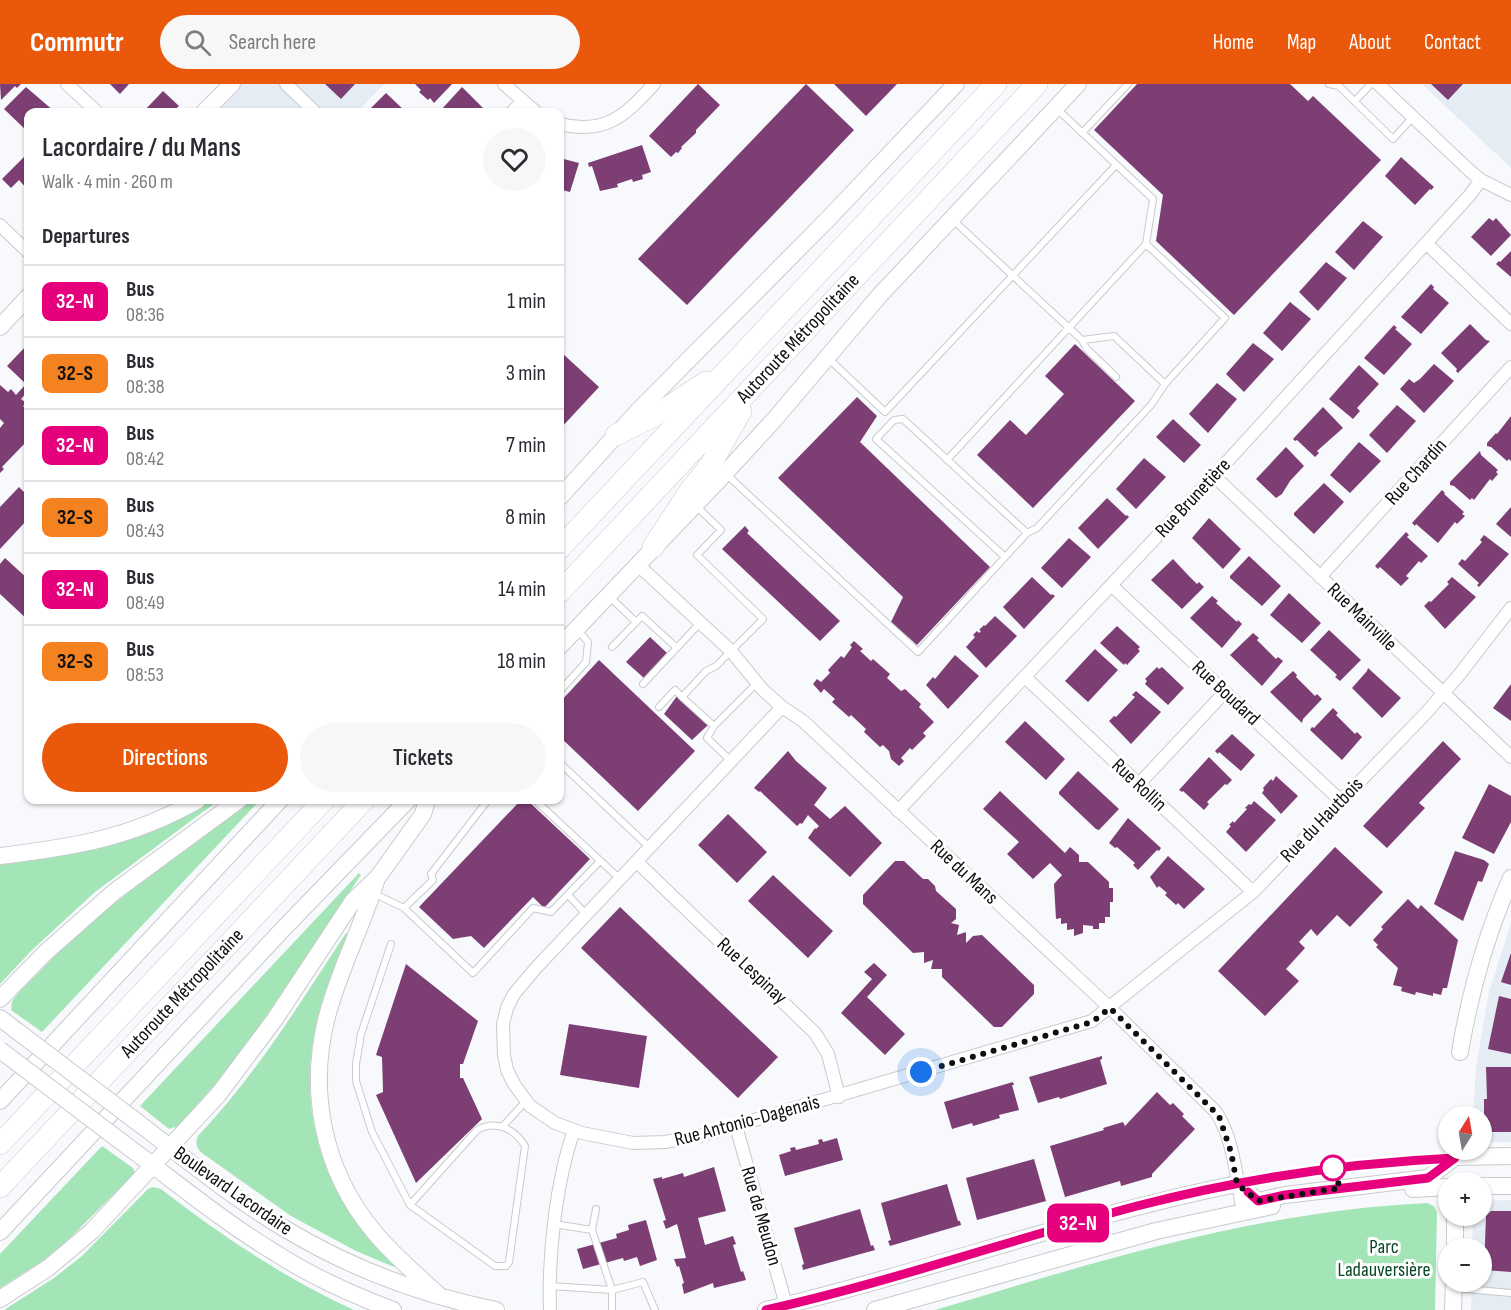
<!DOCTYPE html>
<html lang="en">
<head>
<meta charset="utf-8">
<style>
	:root { --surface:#fff; --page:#f7f7f7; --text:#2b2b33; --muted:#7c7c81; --line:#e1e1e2; --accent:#ea580c }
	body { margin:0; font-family:"Sofia Sans Condensed",sans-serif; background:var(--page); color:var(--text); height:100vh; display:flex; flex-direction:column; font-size:22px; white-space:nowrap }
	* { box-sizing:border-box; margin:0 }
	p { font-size:20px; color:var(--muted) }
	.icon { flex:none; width:33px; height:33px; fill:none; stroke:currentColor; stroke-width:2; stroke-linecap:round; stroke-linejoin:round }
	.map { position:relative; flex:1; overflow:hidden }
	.panel { position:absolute; left:24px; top:24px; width:540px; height:696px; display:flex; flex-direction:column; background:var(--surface); border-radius:12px; box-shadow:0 2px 4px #0004 }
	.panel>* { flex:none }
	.badge { padding:0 12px; border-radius:9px; font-size:21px; line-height:39px }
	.needle { width:39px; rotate:11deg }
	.controls { position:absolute; left:1438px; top:1022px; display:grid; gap:12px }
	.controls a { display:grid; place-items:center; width:54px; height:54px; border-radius:50%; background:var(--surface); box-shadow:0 2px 4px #0004; font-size:30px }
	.you { position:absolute; width:30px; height:30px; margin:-15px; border:4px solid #fff; border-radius:50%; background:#1a73e8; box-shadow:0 0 0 9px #1a73e833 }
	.map>.badge { position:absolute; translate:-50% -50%; box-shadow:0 0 0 3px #fff }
	h2 { padding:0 18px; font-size:22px; line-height:54px }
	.round { display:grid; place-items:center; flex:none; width:63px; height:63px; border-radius:32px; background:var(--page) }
	.overview { display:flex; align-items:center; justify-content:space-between; height:102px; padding:0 18px }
	h1 { font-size:28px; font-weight:600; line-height:45px }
	.cta { display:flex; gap:12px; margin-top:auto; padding:12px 18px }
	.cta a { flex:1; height:69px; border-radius:36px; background:var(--accent); color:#fff; font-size:24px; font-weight:600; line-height:69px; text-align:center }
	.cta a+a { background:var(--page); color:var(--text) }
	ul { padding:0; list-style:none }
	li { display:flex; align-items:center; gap:18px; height:72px; padding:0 18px; border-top:2px solid var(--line) }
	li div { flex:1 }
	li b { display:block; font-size:22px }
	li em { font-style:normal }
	li .badge { min-width:66px; font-weight:700; text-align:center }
	header { display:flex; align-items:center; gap:36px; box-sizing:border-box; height:84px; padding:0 30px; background:var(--accent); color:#fff }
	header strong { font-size:28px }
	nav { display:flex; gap:33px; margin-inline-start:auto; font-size:21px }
	.search { width:420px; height:54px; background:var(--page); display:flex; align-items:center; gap:15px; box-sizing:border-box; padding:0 21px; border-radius:33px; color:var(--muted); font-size:22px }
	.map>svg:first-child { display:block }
</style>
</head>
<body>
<header>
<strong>Commutr</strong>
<div class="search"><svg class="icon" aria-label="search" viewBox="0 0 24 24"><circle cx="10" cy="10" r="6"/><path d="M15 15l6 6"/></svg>Search here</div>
<nav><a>Home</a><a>Map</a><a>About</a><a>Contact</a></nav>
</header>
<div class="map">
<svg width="1511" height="1226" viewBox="0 0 1511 1226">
	<rect width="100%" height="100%" fill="#f7f9fc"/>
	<path fill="#e5ecf4" d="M231 0H384L357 28H212Z
		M1422 0H1511V84Z
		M1511 839V1058H1482V1032H1473L1476 984 1489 908Z
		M1511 1116V1226H1471L1472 1197H1482V1164H1472L1473 1131H1482V1117Z"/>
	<path fill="#a3e5b6" d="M212 716H219L95 808 32 866 0 900V781C51 774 101 767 150 748 172 740 192 727 212 716Z
		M253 716H260L42 948 11 926C12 923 11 920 12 918 16 910 36 892 43 884 106 819 181 770 253 716Z
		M359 789 361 791 259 943 230 983 176 1045 174 1043 169 1045 140 1022Z
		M346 849 348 850C337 878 324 907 317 936 295 1033 325 1113 395 1181L394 1183 356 1167 291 1132 202 1069C196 1064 195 1059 198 1052 256 991 300 919 346 849Z
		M102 1062 133 1084 135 1089 66 1158 41 1178 0 1204V1170Z
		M153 1103 161 1105C222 1152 284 1194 354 1226H4L54 1194 82 1172 148 1105Z
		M1427 1119 1434 1122 1437 1128 1435 1226H935C1095 1178 1258 1127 1427 1119Z"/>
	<path fill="#7d3e74" d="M0 0H21L17 4 15 2 1 16Z
		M110 0H129L120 10Z
		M325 0H355L341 15Z
		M415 0H452L434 19 430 14 428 16 419 8 421 6Z
		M698 0 720 21 696 46V49L681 63 682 64 678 69 676 68 671 73 649 52Z
		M806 0 854 46 687 221 638 175Z
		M834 0H897L866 32Z
		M1137 0H1290L1308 17 1313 12 1381 76 1234 231 1156 157 1163 111 1094 46Z
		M1431 0H1463L1448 16Z
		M26 3 55 28H28V48L4 25Z
		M462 3 483 24 479 28H444L441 26Z
		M163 7 179 22 172 28H143Z
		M386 9 406 28H367Z
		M642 61 651 88 642 91 643 95 633 98 632 95 617 100 618 103 600 107 592 82 589 83 588 79Z
		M27 70 28 72V106L19 96 11 104 2 95Z
		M1401 73 1434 103 1431 106 1430 105 1415 121 1385 92Z
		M560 74 579 79 570 108 562 106 560 111Z
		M1489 134 1493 137 1496 134 1511 151 1491 172 1471 153Z
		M1363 137 1383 153 1354 186 1335 168Z
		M1511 167V193L1496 180 1499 177 1500 178Z
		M1326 178 1347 194 1318 227 1299 208Z
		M1431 200 1434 203 1433 205 1449 219 1421 250 1401 233Z
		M1290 218 1311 235 1282 267 1263 249Z
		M1470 240 1486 256 1490 257 1458 289 1456 287 1457 285 1441 269Z
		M1394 241 1397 244 1395 245 1412 260 1384 291 1364 274Z
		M1253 259 1274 275 1244 308 1226 290Z
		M28 260V307L21 315 26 319 23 322 28 327V356L2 383 4 385 0 389V344L4 339 0 335V301L8 308 11 305 16 311 26 300 7 282Z
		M1075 260 1135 317 1033 424 977 371 1010 336 1026 351 1064 310 1045 292Z
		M562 269 599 303 560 345V272Z
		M1434 280 1454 297 1424 329 1400 305 1409 295 1414 299 1420 295Z
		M1359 281 1379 300 1357 324 1360 327 1353 335 1329 315Z
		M1217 299 1237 315 1208 349 1189 330Z
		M857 313 877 332 860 358 990 483 917 561 891 538 903 513 778 394Z
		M1397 321 1416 337 1387 369 1369 351Z
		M1323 323 1343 344 1317 367 1319 369 1315 373 1297 356 1295 357 1293 355Z
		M1511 332V377L1509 375 1507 377 1491 363 1487 362V359L1496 349 1497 350Z
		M1173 335 1201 361 1184 379 1156 353Z
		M1359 358 1381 377 1350 409 1330 391Z
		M1286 363 1304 382 1290 397 1282 410 1276 414 1256 395Z
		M1480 367 1481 371 1498 386 1496 388 1498 390 1492 397 1490 395 1474 416 1472 414 1470 416 1454 402 1450 401V398Z
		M1144 374 1166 393 1136 425 1116 405Z
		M1324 399 1344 418 1314 450 1294 431V429Z
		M19 403 28 412V435L0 465V423Z
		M1442 406 1445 409 1444 410 1464 428 1462 430 1465 432 1457 440 1455 438 1438 459 1416 440 1415 442 1412 439Z
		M1107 414 1126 432 1127 431 1129 433 1098 465 1078 444Z
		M1511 423V453L1496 440Z
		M1209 434 1241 465 1223 485 1192 454Z
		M745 442 749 447 747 449 840 537 820 557 722 465Z
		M1406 448 1409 451 1407 453 1428 472 1421 479 1419 477 1406 492 1409 494 1401 502 1380 483 1378 485 1375 482Z
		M1484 451 1509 470 1479 503 1477 501 1479 499 1458 480 1462 475 1465 477 1482 458 1480 456Z
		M1069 454 1091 473 1062 504 1041 484Z
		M1249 472 1281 502 1262 522 1230 494V492Z
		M5 474 28 495V536L0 510V480Z
		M1173 475 1187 490 1197 500 1199 498 1204 503 1182 525 1151 496Z
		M1032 493 1051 511 1052 510 1055 512 1024 545 1003 523Z
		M1452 493 1476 513 1445 545 1424 522 1429 517 1431 518 1449 500 1447 498Z
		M1289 509 1321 539 1302 559 1270 531Z
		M1212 512 1218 517 1216 519 1237 538 1238 536 1242 540 1222 564 1190 534Z
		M995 532 1017 552 986 584 966 563 975 553 973 551 977 547 979 549 981 547 979 546 984 541 985 542Z
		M1117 542 1140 563 1138 565 1140 567 1127 581 1125 579 1124 581 1100 559Z
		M1329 546 1361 576 1340 597 1335 593 1337 591 1310 566Z
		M1253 549 1259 554 1257 556 1276 575 1278 573 1283 577 1262 602 1230 571Z
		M650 553 667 569 644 594 626 578Z
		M854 557 863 565 860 567 871 577 873 575 890 590 887 594 901 607 905 605 921 620 919 623 934 638 923 649 926 652 912 666 910 664 901 674 904 677 899 682 891 675 889 667 883 661 880 663 864 648 866 645 851 631 849 633 832 618 835 615 824 605 821 609 813 600 817 595 821 598 830 589 828 586 841 572 844 574 852 563 850 561Z
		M1095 565 1118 586 1088 618 1065 597Z
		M955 571 979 592 948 625 926 601 933 593 935 595Z
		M599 576 695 667 638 727 560 653V618Z
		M1157 583 1159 585 1162 583 1184 604 1168 621 1145 600 1147 597 1145 595Z
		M1368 584 1401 614 1382 634 1352 604 1367 587Z
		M1293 587 1297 591 1296 593 1315 612 1317 610 1322 615 1303 635 1302 639 1270 608Z
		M1511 600V637L1493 624Z
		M1136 607 1161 628 1131 660 1109 637 1114 632 1116 633 1135 613 1132 611Z
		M677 612 708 641 692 656 664 630Z
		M1333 624 1338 629 1336 631 1355 650 1357 648 1362 653 1342 676 1310 646 1312 643 1314 644Z
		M1025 637 1065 675 1046 696 1005 658Z
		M1232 650 1255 671 1241 687 1219 668 1218 670 1215 667Z
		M1443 657 1461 675 1419 719 1425 724 1387 764 1363 742Z
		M788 667 796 677 827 704 814 721 830 735 845 722 882 759 850 793 808 754 815 744 816 745 819 742 808 731 802 740 800 739 797 742 760 707 759 708 754 704Z
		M1209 673 1232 696 1227 701 1225 700 1207 718 1209 720 1204 726 1183 707 1182 708 1179 706Z
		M1078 687 1119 725 1099 746 1096 745 1059 710V708Z
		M1276 692 1298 712 1281 730 1262 709 1264 706 1263 704 1271 695 1273 697Z
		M1489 700 1511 712V738L1494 770 1462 754Z
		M1000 707 1065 769 1070 763 1079 771V778H1088L1109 798V804H1113V818H1110V833H1105V839H1099V845H1093V842L1083 841V849L1074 852V845L1067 846V839L1061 840V834L1056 835 1054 800 1062 791 1050 779 1033 795 1007 770 1019 758 983 725Z
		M521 716H527L590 775 544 824 533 813 484 864 471 852 453 855 419 823Z
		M1254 717 1276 736 1246 768 1226 748 1231 742 1229 741 1233 737 1234 739 1247 725 1245 724 1249 720 1251 721Z
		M728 730 767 768 737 799 698 761Z
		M1128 734 1161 764 1159 767 1157 766 1138 786 1133 781 1135 779 1117 763 1115 764 1109 759Z
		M1335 763 1383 808 1350 843 1337 831 1317 852 1311 845 1299 858 1305 864 1286 885 1299 897 1265 932 1218 887Z
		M1455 767 1484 776 1489 780 1482 798 1478 797 1463 837 1434 820Z
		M1168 772 1205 805 1184 825 1178 819 1176 821 1165 811 1167 809 1159 802 1157 804 1150 793Z
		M895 777H904L923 795H928L935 802 936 807 956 825V835L951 839 959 841 957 851 966 848V859L973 852 982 851 1034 901V910L1002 943H994L942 893V885H931L933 876 924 879V868L913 869 863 820V811Z
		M773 791 833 847 808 874 748 817Z
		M1408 815 1418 825 1421 821 1458 856 1447 904H1443L1441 911 1433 909V912L1416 908 1415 911 1401 907 1402 903 1393 901 1398 884 1376 863 1378 861 1373 856 1383 845 1381 843Z
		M620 823 778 973 738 1014 581 864Z
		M1511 869V901L1501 898Z
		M874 879 887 891 867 913 905 950 885 971 841 929 872 895 864 888Z
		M406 880 478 937 463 980H460V994H463L482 1035 416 1099 376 1011 383 1008 382 973 376 971Z
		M1499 912 1511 915V970L1488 965Z
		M569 940 647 952 639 1004 560 991Z
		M1102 972V975L1100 976 1107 1000 1060 1015 1059 1013 1038 1019 1029 993Z
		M1486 983H1511V1048H1484V1015H1487Z
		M1013 998 1014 1001H1012L1019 1026 999 1031 1000 1034 973 1042 972 1039 952 1045 944 1018Z
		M1157 1008 1170 1021 1173 1019 1184 1030 1182 1032 1195 1045 1152 1090V1093L1121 1102 1120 1097 1065 1113 1050 1062 1104 1046 1103 1044 1123 1038 1125 1042Z
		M837 1054 843 1076 785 1092 779 1071 791 1067 790 1064 795 1063 796 1066 819 1060 818 1056 822 1055 823 1058Z
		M1034 1075 1046 1117 977 1136 966 1094Z
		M714 1083 726 1127 698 1134 705 1161 733 1152 736 1160 733 1161 741 1188 743 1187 746 1196 714 1204 713 1199 684 1210 682 1200 684 1199 679 1182 677 1183 674 1175 686 1174 677 1140 666 1145 663 1137 666 1136 653 1095 662 1093V1095L683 1089 684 1093Z
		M947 1100 958 1137H960L961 1141 890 1162 888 1157 891 1156 881 1119Z
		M860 1125 871 1162 873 1161 875 1166 803 1186 802 1181 804 1180 794 1144Z
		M1491 1127H1511V1188L1484 1186 1486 1132Z
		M646 1136 657 1176 640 1182 637 1173 624 1177 623 1174 583 1185 577 1165 617 1154 616 1150 629 1146 628 1141Z"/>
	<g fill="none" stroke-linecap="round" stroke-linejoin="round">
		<defs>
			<path id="lane" d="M1329 0 1339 2 1393 55 1412 34
				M1355 17 1371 0
				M1082 49 1128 0
				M953 136 1082 256 1114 252 1165 300
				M1082 256 1086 264 1116 293
				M829 275 885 328 1116 81
				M947 376 1146 160 1153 115 1057 25
				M726 390 918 568 1027 449 1037 444 1151 321 1165 300 1225 234 1146 160
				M696 422 721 446 697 471 763 535 716 582 706 587 682 613 714 642
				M1005 473 876 355 894 336 903 335 1027 449
				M610 513 636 538
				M612 563 642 532 677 564
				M643 600 700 539
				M560 607 586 578 588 558 578 546
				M659 623 675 606 682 613
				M731 677 707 654 714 642 757 599
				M560 679 650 764
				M535 716 620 795
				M373 809 404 824 433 796 431 790 488 716
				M568 811 586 830
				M404 824 473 889 533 824 551 828 600 777
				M391 860 361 950 356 980V997L372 1048 410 1121 495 1182H506L509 1178 525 1062C514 1044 496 1036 477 1046L410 1121
				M503 1042 526 1017
				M592 1146 596 1125
				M550 1202 612 1206 592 1146 554 1140
				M1455 1204 1511 1209
				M612 1226V1206L643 1198 655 1226"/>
			<path id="street" d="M67 0 97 28
				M286 0 315 28
				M504 0 536 28
				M1378 0 1470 87 1481 96 1511 111
				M512 28 522 18
				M560 40C605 51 625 32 654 0
				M0 141 28 168
				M1426 159 1511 240
				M1214 392 1511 673
				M637 480 731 567 763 606 782 623 803 637 1110 924 1215 1027C1233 1050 1237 1098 1243 1127
				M1320 493 1511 283
				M1111 501 1341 717
				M1025 593 1253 808
				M782 623 535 885 514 910 507 924 503 940 504 971 507 986 514 1000 530 1022 555 1039 582 1049 633 1059 665 1058 703 1051 1092 937 1253 808 1427 628 1459 591 1511 524
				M1139 700 1225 608
				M898 727 1214 392 1469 112 1481 96
				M637 778 815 949 828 970 839 1013
				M736 1042 786 1221
				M550 1226C548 1171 556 1098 574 1046"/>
			<path id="secondary" d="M204 28 232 0
				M0 243 28 213
				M560 413 639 326 828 135 956 0
				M560 562 717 398 774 336 880 211 1078 0
				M0 772C74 763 132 754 198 716
				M377 794C364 838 343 878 330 922 306 1001 321 1085 375 1149 394 1172 418 1192 440 1212
				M0 915 46 868 114 808 239 716
				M0 934 17 947
				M1460 968C1470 908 1486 851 1511 794
				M0 1017 280 716
				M145 1044C189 1078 234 1114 282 1143 348 1183 421 1211 496 1226
				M127 1062C177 1099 224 1138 277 1170 313 1193 353 1211 393 1226
				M1482 1102H1511
				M1413 1105 1449 1103
				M0 1148 283 845 408 716
				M1455 1164V1131
				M0 1215 48 1184 92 1147 218 1011 275 935 353 817 378 793 423 730 427 716
				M766 1226C924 1189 1077 1132 1237 1100L1258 1117 1285 1111 1428 1094 1455 1073 1511 1072
				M875 1226 1156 1147 1272 1122
				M1453 1226 1454 1197"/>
			<g id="highway">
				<path d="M616 351 656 331 706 298"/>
				<path d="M653 463 691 405 711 380 741 327"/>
				<path d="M560 464 996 0"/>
				<path id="s1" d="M560 508 1037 0"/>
				<path d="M0 1060 324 716"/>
				<path id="s2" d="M0 1103 364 716"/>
			</g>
		</defs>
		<use href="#lane" stroke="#c8cacd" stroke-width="8"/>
		<use href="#street" stroke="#c8cacd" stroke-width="14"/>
		<use href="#secondary" stroke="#c8cacd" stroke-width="18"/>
		<use href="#highway" stroke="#c8cacd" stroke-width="22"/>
		<use href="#lane" stroke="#fff" stroke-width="6"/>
		<use href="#street" stroke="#fff" stroke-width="12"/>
		<use href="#secondary" stroke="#fff" stroke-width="16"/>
		<use href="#highway" stroke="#fff" stroke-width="21"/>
		<defs>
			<path id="secondary-bridge" d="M17 947 145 1044
				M0 966 127 1062"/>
		</defs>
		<use href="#secondary-bridge" stroke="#c8cacd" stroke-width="18" stroke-linecap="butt"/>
		<use href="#secondary-bridge" stroke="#fff" stroke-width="16"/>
	</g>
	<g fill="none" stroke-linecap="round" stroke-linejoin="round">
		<defs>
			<path id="line" d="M766 1226C891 1198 1013 1155 1137 1122 1241 1095 1347 1079 1455 1074L1428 1094 1285 1111 1258 1117 1248 1108"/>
		</defs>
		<use href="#line" stroke="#fff" stroke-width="14"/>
		<use href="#line" stroke="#e6007e" stroke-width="9"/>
		<path stroke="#0e0f10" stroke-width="6" stroke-dasharray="0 10.8" d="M921 988 1092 938 1110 924 1219 1032 1231 1068 1237 1100 1258 1117 1340 1104 1333 1084"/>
	</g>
	<circle fill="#fff" stroke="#e6007e" stroke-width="3" cx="1333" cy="1084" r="12"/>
	<g text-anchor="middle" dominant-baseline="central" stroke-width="6" stroke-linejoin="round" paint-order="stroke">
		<g font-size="20" fill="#0e0f10" stroke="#fff">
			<text stroke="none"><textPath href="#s1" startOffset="348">Autoroute Métropolitaine</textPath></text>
			<text transform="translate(1416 388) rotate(-48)">Rue Chardin</text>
			<text transform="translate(1193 414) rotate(-47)">Rue Brunetière</text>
			<text transform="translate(1362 533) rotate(44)">Rue Mainville</text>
			<text transform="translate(1226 609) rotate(43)">Rue Boudard</text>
			<text transform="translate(1139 701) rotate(43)">Rue Rollin</text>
			<text transform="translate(1322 736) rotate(-46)">Rue du Hautbois</text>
			<text transform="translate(964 788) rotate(43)">Rue du Mans</text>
			<text transform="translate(752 887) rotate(43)">Rue Lespinay</text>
			<text stroke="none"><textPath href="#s2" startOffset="266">Autoroute Métropolitaine</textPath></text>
			<text transform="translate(747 1037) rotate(-15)">Rue Antonio-Dagenais</text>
			<text transform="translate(233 1107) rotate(35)">Boulevard Lacordaire</text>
			<text transform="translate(761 1132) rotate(74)">Rue de Meudon</text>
		</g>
		<g font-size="20" fill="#074724" stroke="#fff">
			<text x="1384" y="1163">Parc<tspan x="1384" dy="23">Ladauversière</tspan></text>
		</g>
	</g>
</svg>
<div class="controls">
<a><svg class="needle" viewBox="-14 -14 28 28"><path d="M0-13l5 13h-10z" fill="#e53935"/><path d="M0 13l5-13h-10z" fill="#7c7c81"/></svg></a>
<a>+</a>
<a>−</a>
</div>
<div class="you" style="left:921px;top:988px"></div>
<b class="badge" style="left:1078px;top:1139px;background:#e6007e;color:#fff">32-N</b>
<section class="panel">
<div class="overview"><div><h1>Lacordaire / du Mans</h1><p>Walk · 4 min · 260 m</p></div><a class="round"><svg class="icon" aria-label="heart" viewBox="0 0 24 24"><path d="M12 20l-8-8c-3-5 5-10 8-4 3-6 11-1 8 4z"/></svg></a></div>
<h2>Departures</h2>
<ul>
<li><span class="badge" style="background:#e6007e;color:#fff">32-N</span><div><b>Bus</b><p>08:36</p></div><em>1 min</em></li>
<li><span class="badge" style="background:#f58220;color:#111">32-S</span><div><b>Bus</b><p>08:38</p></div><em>3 min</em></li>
<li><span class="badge" style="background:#e6007e;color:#fff">32-N</span><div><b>Bus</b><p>08:42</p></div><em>7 min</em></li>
<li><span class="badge" style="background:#f58220;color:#111">32-S</span><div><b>Bus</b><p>08:43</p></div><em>8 min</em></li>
<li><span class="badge" style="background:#e6007e;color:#fff">32-N</span><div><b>Bus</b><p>08:49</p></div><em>14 min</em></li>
<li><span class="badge" style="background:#f58220;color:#111">32-S</span><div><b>Bus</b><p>08:53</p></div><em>18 min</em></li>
</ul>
<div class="cta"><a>Directions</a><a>Tickets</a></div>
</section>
</div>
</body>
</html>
